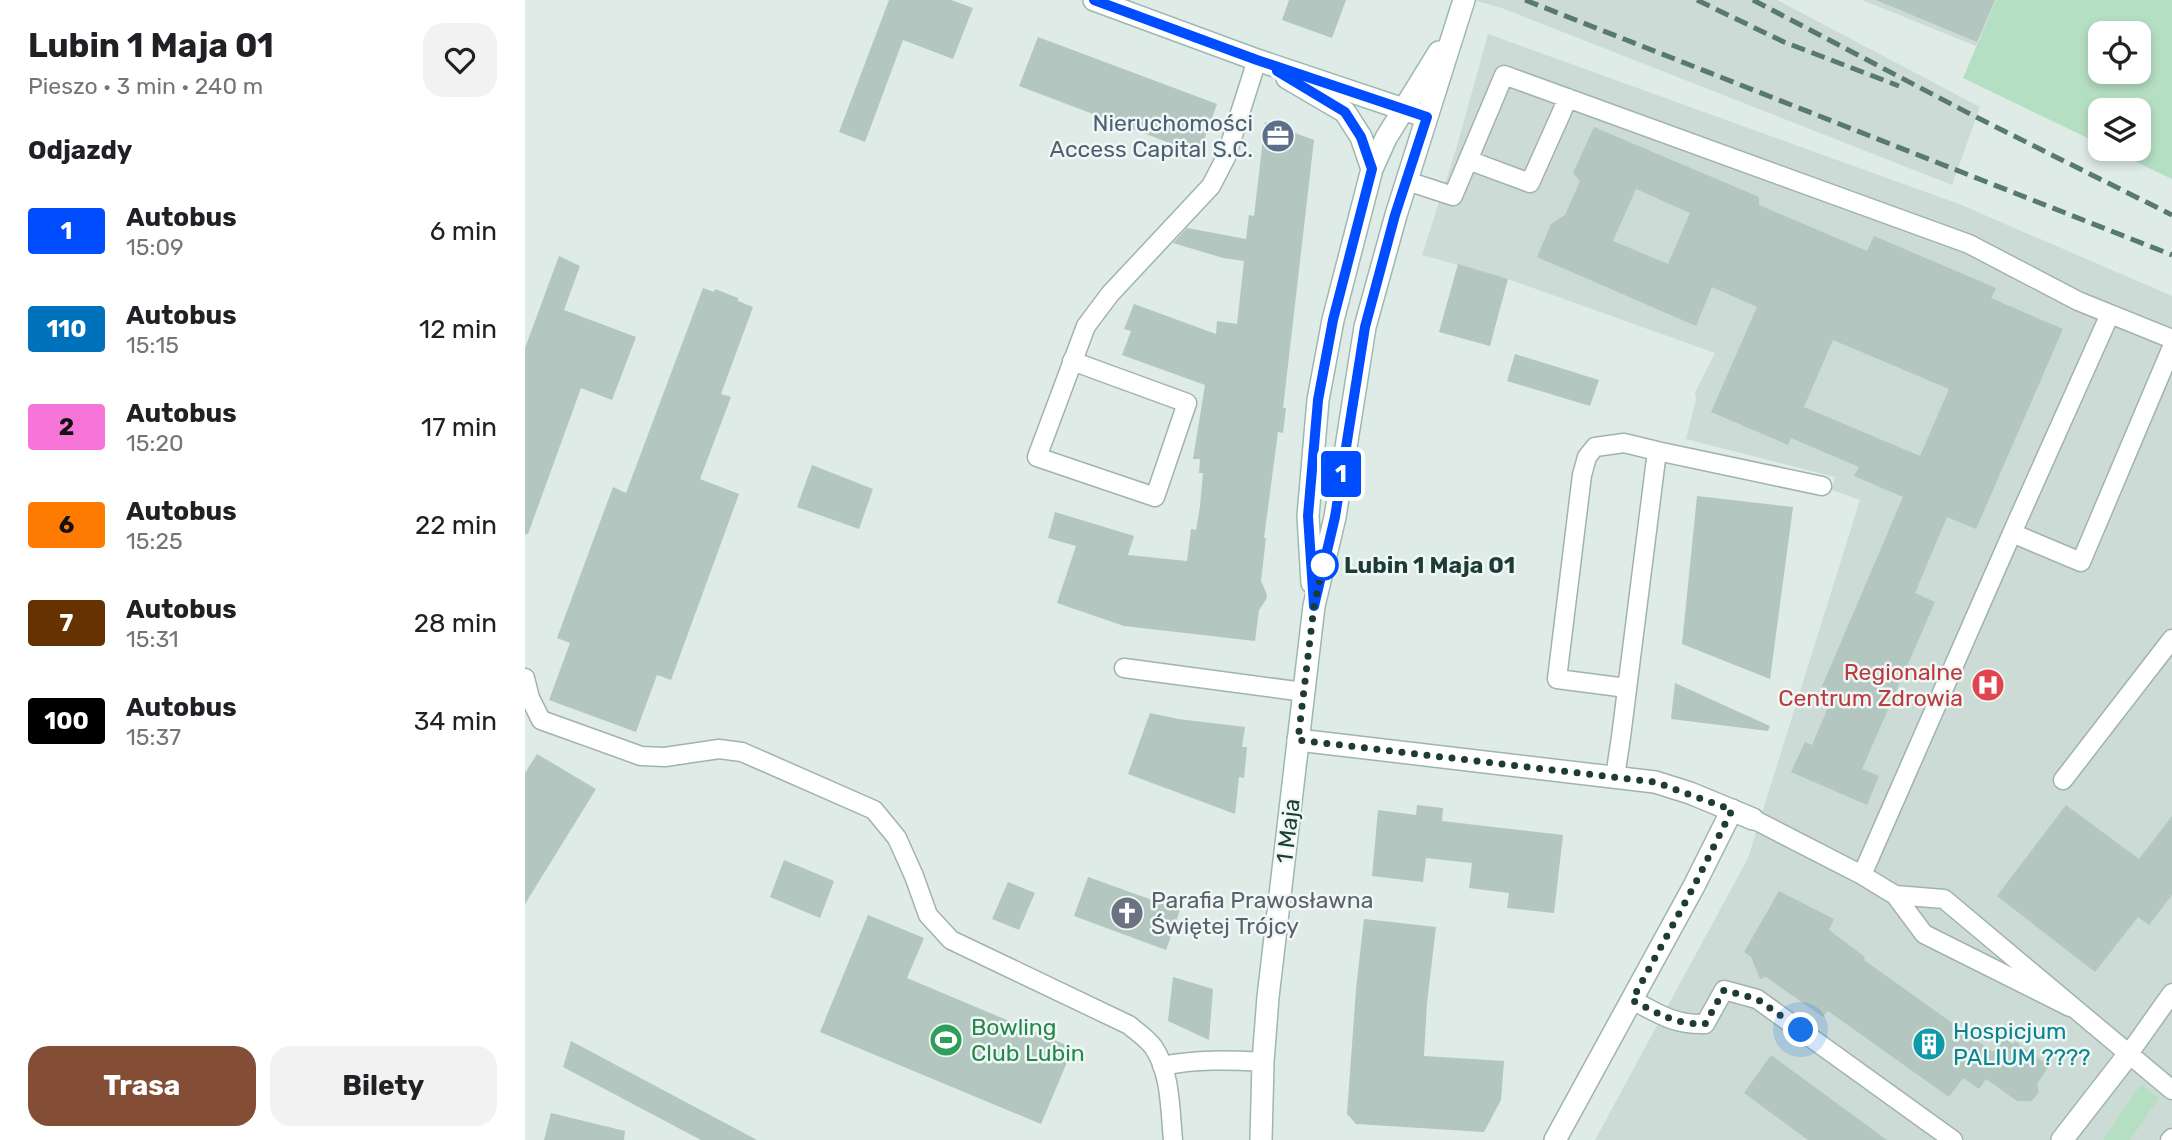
<!DOCTYPE html>
<html lang="pl">
<head>
<meta charset="utf-8">
<style>
	:root { --surface:#fff; --page:#f2f2f2; --text:#202124; --muted:#757577; --accent:#834e35 }
	body { margin:0; font-family:Rubik,sans-serif; background:var(--page); color:var(--text); height:100vh; display:flex; flex-direction:column; font-size:26px; white-space:nowrap }
	* { box-sizing:border-box; margin:0 }
	p { font-size:23px; color:var(--muted) }
	.icon { flex:none; width:38px; height:38px; fill:none; stroke:currentColor; stroke-width:2; stroke-linecap:round; stroke-linejoin:round }
	.map { position:relative; flex:1; overflow:hidden }
	.details { display:flex; flex-direction:column; background:var(--surface); width:525px }
	.details>* { flex:none }
	.badge { padding:0 14px; border-radius:5px; font-size:24px; line-height:46px }
	.controls { position:absolute; left:1563px; top:21px; display:grid; gap:14px }
	.controls a { display:grid; place-items:center; width:63px; height:63px; border-radius:14px; background:var(--surface); box-shadow:0 4px 10px #0003; font-size:35px }
	.you { position:absolute; width:35px; height:35px; margin:-18px; border:5px solid #fff; border-radius:50%; background:#1a73e8; box-shadow:0 0 0 10px #1a73e833 }
	.map>.badge { position:absolute; translate:-50% -50%; box-shadow:0 0 0 4px #fff }
	h2 { padding:0 28px; font-size:26px; line-height:63px }
	.round { display:grid; place-items:center; flex:none; width:74px; height:74px; border-radius:21px; background:var(--page) }
	.overview { display:flex; align-items:center; justify-content:space-between; height:119px; padding:0 28px }
	h1 { font-size:33px; font-weight:700; line-height:52px }
	.button { display:flex; gap:14px; margin-top:auto; padding:14px 28px }
	.button a { flex:1; height:80px; border-radius:21px; background:var(--accent); color:#fff; font-size:28px; font-weight:700; line-height:80px; text-align:center }
	.button a+a { background:var(--page); color:var(--text) }
	ul { padding:0; list-style:none }
	li { display:flex; align-items:center; gap:21px; height:98px; padding:0 28px }
	li div { flex:1 }
	li b { display:block; font-size:26px }
	li em { font-style:normal }
	li .badge { min-width:77px; font-weight:700; text-align:center }
	main { display:flex; flex:1; min-height:0 }
	.map>svg:first-child { display:block }
</style>
</head>
<body>
<main>
<section class="details">
<div class="overview"><div><h1>Lubin 1 Maja 01</h1><p>Pieszo · 3 min · 240 m</p></div><a class="round"><svg class="icon" aria-label="heart" viewBox="0 0 24 24"><path d="M12 20l-8-8c-3-5 5-10 8-4 3-6 11-1 8 4z"/></svg></a></div>
<h2>Odjazdy</h2>
<ul>
<li><span class="badge" style="background:#004dff;color:#fff">1</span><div><b>Autobus</b><p>15:09</p></div><em>6 min</em></li>
<li><span class="badge" style="background:#0072bc;color:#fff">110</span><div><b>Autobus</b><p>15:15</p></div><em>12 min</em></li>
<li><span class="badge" style="background:#f775d9;color:#111">2</span><div><b>Autobus</b><p>15:20</p></div><em>17 min</em></li>
<li><span class="badge" style="background:#ff7a00;color:#111">6</span><div><b>Autobus</b><p>15:25</p></div><em>22 min</em></li>
<li><span class="badge" style="background:#630;color:#fff">7</span><div><b>Autobus</b><p>15:31</p></div><em>28 min</em></li>
<li><span class="badge" style="background:#000;color:#fff">100</span><div><b>Autobus</b><p>15:37</p></div><em>34 min</em></li>
</ul>
<div class="button"><a>Trasa</a><a>Bilety</a></div>
</section>
<div class="map">
<svg width="1647" height="1140" viewBox="0 0 1647 1140">
	<rect width="100%" height="100%" fill="#deebe6"/>
	<path fill="#ccdbd5" d="M948 0H1252L1455 107 1427 185 977 8Z
		M1337 0H1471L1451 46Z
		M963 34 1434 204 1647 296V1140H1070L1223 858 1335 500 1307 490 1310 477 1161 439 1171 400 1170 393 1190 353 983 279 897 255 932 146Z"/>
	<path fill="#b5dfc3" fill-rule="evenodd" d="M1471 0H1647V179L1584 149H1614V110H1575V144L1438 78ZM1575 33H1614V72H1575Z
		M1616 1084 1634 1098 1605 1140H1578Z"/>
	<path fill="#b3c6c0" fill-rule="evenodd" d="M364 0H426L448 8 428 59 378 40 340 142 314 132Z
		M764 0H821L807 38 757 20Z
		M1351 0H1470L1452 42Z
		M513 37 692 104 674 154 494 86Z
		M740 122 789 140 758 408H761L758 433 753 432 739 538H741L736 581 741 592 742 598 734 610 730 641 599 626 532 603 551 546 523 538 530 512 609 536 603 555 662 561 666 529 671 530 675 506 678 473H674L675 459H668L680 385 597 355 606 331 599 329 609 304 691 334 692 321 712 324 719 261 698 258 648 243 662 228 721 239 724 215 729 216Z
		M1069 127 1234 197V205L1342 251 1349 236 1471 288 1466 298 1538 329 1451 529 1422 517 1390 593 1410 602 1337 769 1354 776 1342 805 1266 772 1280 742 1287 745 1305 703 1292 698 1378 497 1329 476 1334 467 1266 438 1263 445 1186 412 1232 307 1187 287 1171 326 1012 257 1026 224 1040 215 1055 181 1048 173ZM1111 189 1165 213 1143 264 1088 241ZM1308 340 1424 389 1395 456 1279 407Z
		M34 256 55 266 39 310 111 337 87 400 56 388 3 534H0V348Z
		M933 264 983 279 965 346 914 332Z
		M178 288 189 292 190 289 213 298V301L228 307 196 394 206 397 175 479 214 494 146 680 132 675 111 732 24 700 45 643 32 638 88 487 101 493Z
		M990 354 1074 380 1065 406 982 381Z
		M287 465 348 489 334 529 272 507Z
		M1172 496 1268 507 1245 679 1157 644Z
		M1150 683 1245 726 1243 731 1146 719Z
		M625 713 653 719 720 727 717 747H722L719 778 714 777 710 814 603 774Z
		M12 754 71 789 0 904V773Z
		M892 805 918 808 917 821 1038 835 1029 913 982 908 984 893 944 888 947 863 901 858 898 882 847 876 853 810 891 815Z
		M1541 805 1614 859 1647 816V895L1624 925 1613 917 1570 972 1472 896Z
		M259 860 309 881 295 918 245 897Z
		M563 877 655 910 641 950 549 916Z
		M483 882 510 893 494 930 467 919Z
		M1254 891 1309 919 1304 930 1340 957 1339 960 1468 1052 1479 1038 1488 1044 1490 1041 1524 1066 1512 1084 1514 1092 1507 1101H1492L1461 1079 1454 1089 1438 1078 1424 1097 1303 1011 1298 1017 1241 977 1235 979 1226 957 1219 952Z
		M343 915 399 938 382 978 548 1048 516 1124 295 1032Z
		M839 919 911 927 902 1003 899 1056 979 1061 976 1100 959 1132 831 1124 822 1114 831 989Z
		M648 977 688 989 684 1040 643 1021Z
		M46 1041 232 1140H176L38 1067Z
		M1246 1055 1362 1140H1283L1219 1093Z
		M26 1113 100 1131 99 1140H19Z"/>
	<g fill="none" stroke-linecap="round" stroke-linejoin="round">
		<defs>
			<path id="lane" d="M943 160 1005 183 1043 98
				M882 181 928 196 979 75 1444 244 1553 301 1647 339
				M1585 314 1487 533 1556 562 1647 347
				M547 361 662 403 630 497 512 457 561 326 585 294 686 186 701 157 732 60
				M1132 451 1297 486
				M599 668 779 692
				M0 678 5 698 16 720 116 756 140 757 194 749 217 752 349 810 372 838 389 876 403 915 426 940 604 1025C612 1032 623 1039 629 1048 646 1074 645 1110 648 1140
				M1090 777 1096 737 1132 451 1099 443 1070 447 1062 457 1057 475 1032 679 1102 688
				M1538 780 1647 639
				M1228 819 1337 875 1370 895 1399 934 1545 1007
				M1337 875 1487 533
				M1370 895 1419 899 1647 1090
				M1107 1000C1134 1014 1149 1025 1180 1024L1199 990 1232 999 1428 1140
				M1603 1055 1647 993
				M637 1066C672 1059 703 1060 738 1062
				M1645 1140 1647 1138"/>
			<path id="street" d="M773 740 1130 782 1165 793 1228 819
				M1030 1140 1169 886 1207 810
				M1537 1140 1603 1055"/>
			<path id="secondary" d="M569 0 732 60 890 113
				M762 78 820 112 836 137 847 169
				M787 583 783 516 793 400 808 320 847 169 861 138 914 52
				M736 1140 738 1062 743 997 789 606 810 517 840 327 871 215 939 0"/>
		</defs>
		<use href="#lane" stroke="#a1b3ae" stroke-width="21"/>
		<use href="#street" stroke="#a1b3ae" stroke-width="24"/>
		<use href="#secondary" stroke="#9cb8b0" stroke-width="24"/>
		<use href="#lane" stroke="#fff" stroke-width="18"/>
		<use href="#street" stroke="#fff" stroke-width="21"/>
		<use href="#secondary" stroke="#fff" stroke-width="21"/>
		<path stroke="#587872" stroke-width="5" stroke-dasharray="14 7" stroke-linecap="butt" d="M1000 0 1647 255
			M1172 0 1259 42 1374 86
			M1228 0 1447 115 1647 215"/>
	</g>
	<g fill="none" stroke-linecap="round" stroke-linejoin="round">
		<defs>
			<path id="line" d="M569 0 732 60 902 117 870 215 840 327 810 517 789 606 783 516 793 400 808 320 847 169 836 137 820 112 752 71"/>
		</defs>
		<use href="#line" stroke="#fff" stroke-width="16"/>
		<use href="#line" stroke="#004dff" stroke-width="10"/>
		<path stroke="#1e3c36" stroke-width="7" stroke-dasharray="0 12.6" d="M798 565 799 561 789 606 773 740 1130 782 1207 810 1169 886 1107 1000C1134 1014 1149 1024 1180 1024L1199 990 1232 999 1276 1030"/>
	</g>
	<defs>
		<symbol id="office-disc" viewBox="-11 -11 22 22"><circle r="9.5" fill="#5c6f8a" stroke="#eff8f4"/><path d="M-6-3h4V-5.5h4V-3h4V5H-6ZM-1-4.5V-3h2v-1.5ZM-6 0V1H6V0Z" fill="#fff"/></symbol>
		<symbol id="hospital-disc" viewBox="-11 -11 22 22"><circle r="9.5" fill="#e0444e" stroke="#eff8f4"/><path d="M-5-5h3v3.5h4V-5h3V5h-3V1.5h-4V5h-3Z" fill="#fff"/></symbol>
		<symbol id="church-disc" viewBox="-11 -11 22 22"><circle r="9.5" fill="#6b7280" stroke="#eff8f4"/><path d="M-1.2-6h2.4v3.5h3.3v2.4h-3.3V6h-2.4V-.1h-3.3v-2.4h3.3Z" fill="#fff"/></symbol>
		<symbol id="stadium-disc" viewBox="-11 -11 22 22"><circle r="9.5" fill="#2e9e5b" stroke="#eff8f4"/><path d="M0-5a6.5 5 0 1 0 0 10a6.5 5 0 1 0 0-10ZM-3.5-1.8h7v3.6h-7Z" fill="#fff"/></symbol>
		<symbol id="building-disc" viewBox="-11 -11 22 22"><circle r="9.5" fill="#0f9aa8" stroke="#eff8f4"/><path d="M-4-6H4V6H1V3H-1V6H-4ZM-2.5-4.3h1.7v1.8h-1.7ZM.8-4.3h1.7v1.8H.8ZM-2.5-1h1.7V.8h-1.7ZM.8-1h1.7V.8H.8Z" fill="#fff"/></symbol>
	</defs>
	<g fill-rule="evenodd">
		<use href="#office-disc" x="734" y="117" width="38" height="38"/>
		<use href="#hospital-disc" x="1444" y="666" width="38" height="38"/>
		<use href="#church-disc" x="583" y="894" width="38" height="38"/>
		<use href="#stadium-disc" x="402" y="1021" width="38" height="38"/>
		<use href="#building-disc" x="1385" y="1025" width="38" height="38"/>
	</g>
	<circle fill="#fff" stroke="#004dff" stroke-width="3.5" cx="798" cy="565" r="14"/>
	<g text-anchor="middle" dominant-baseline="central" stroke-width="5" stroke-linejoin="round" paint-order="stroke">
		<g font-size="23" fill="#4e5e75" stroke="#eff8f4" text-anchor="end">
			<text x="728" y="123">Nieruchomości<tspan x="728" dy="26">Access Capital S.C.</tspan></text>
		</g>
		<g font-size="23" font-weight="bold" fill="#1e3c36" stroke="#eff8f4" text-anchor="start">
			<text x="819" y="565">Lubin 1 Maja 01</text>
		</g>
		<g font-size="23" fill="#be3a42" stroke="#eff8f4" text-anchor="end">
			<text x="1438" y="672">Regionalne<tspan x="1438" dy="26">Centrum Zdrowia</tspan></text>
		</g>
		<g font-size="23" fill="#1e3c36" stroke="#eff8f4">
			<text transform="translate(763 831) rotate(-83)">1 Maja</text>
		</g>
		<g font-size="23" fill="#5b616d" stroke="#eff8f4" text-anchor="start">
			<text x="626" y="900">Parafia Prawosławna<tspan x="626" dy="26">Świętej Trójcy</tspan></text>
		</g>
		<g font-size="23" fill="#27864d" stroke="#eff8f4" text-anchor="start">
			<text x="446" y="1027">Bowling<tspan x="446" dy="26">Club Lubin</tspan></text>
		</g>
		<g font-size="23" fill="#0d838f" stroke="#eff8f4" text-anchor="start">
			<text x="1428" y="1031">Hospicjum<tspan x="1428" dy="26">PALIUM ????</tspan></text>
		</g>
	</g>
</svg>
<div class="controls">
<a><svg class="icon" aria-label="locate" viewBox="0 0 24 24"><circle cx="12" cy="12" r="6"/><path d="M12 2v4M12 18v4M2 12h4M18 12h4"/></svg></a>
<a><svg class="icon" aria-label="layers" viewBox="0 0 24 24"><path d="M12 4l9 5-9 5-9-5zM3 14l9 5 9-5"/></svg></a>
</div>
<div class="you" style="left:1276px;top:1030px"></div>
<b class="badge" style="left:816px;top:474px;background:#004dff;color:#fff">1</b>
</div>
</main>
</body>
</html>
